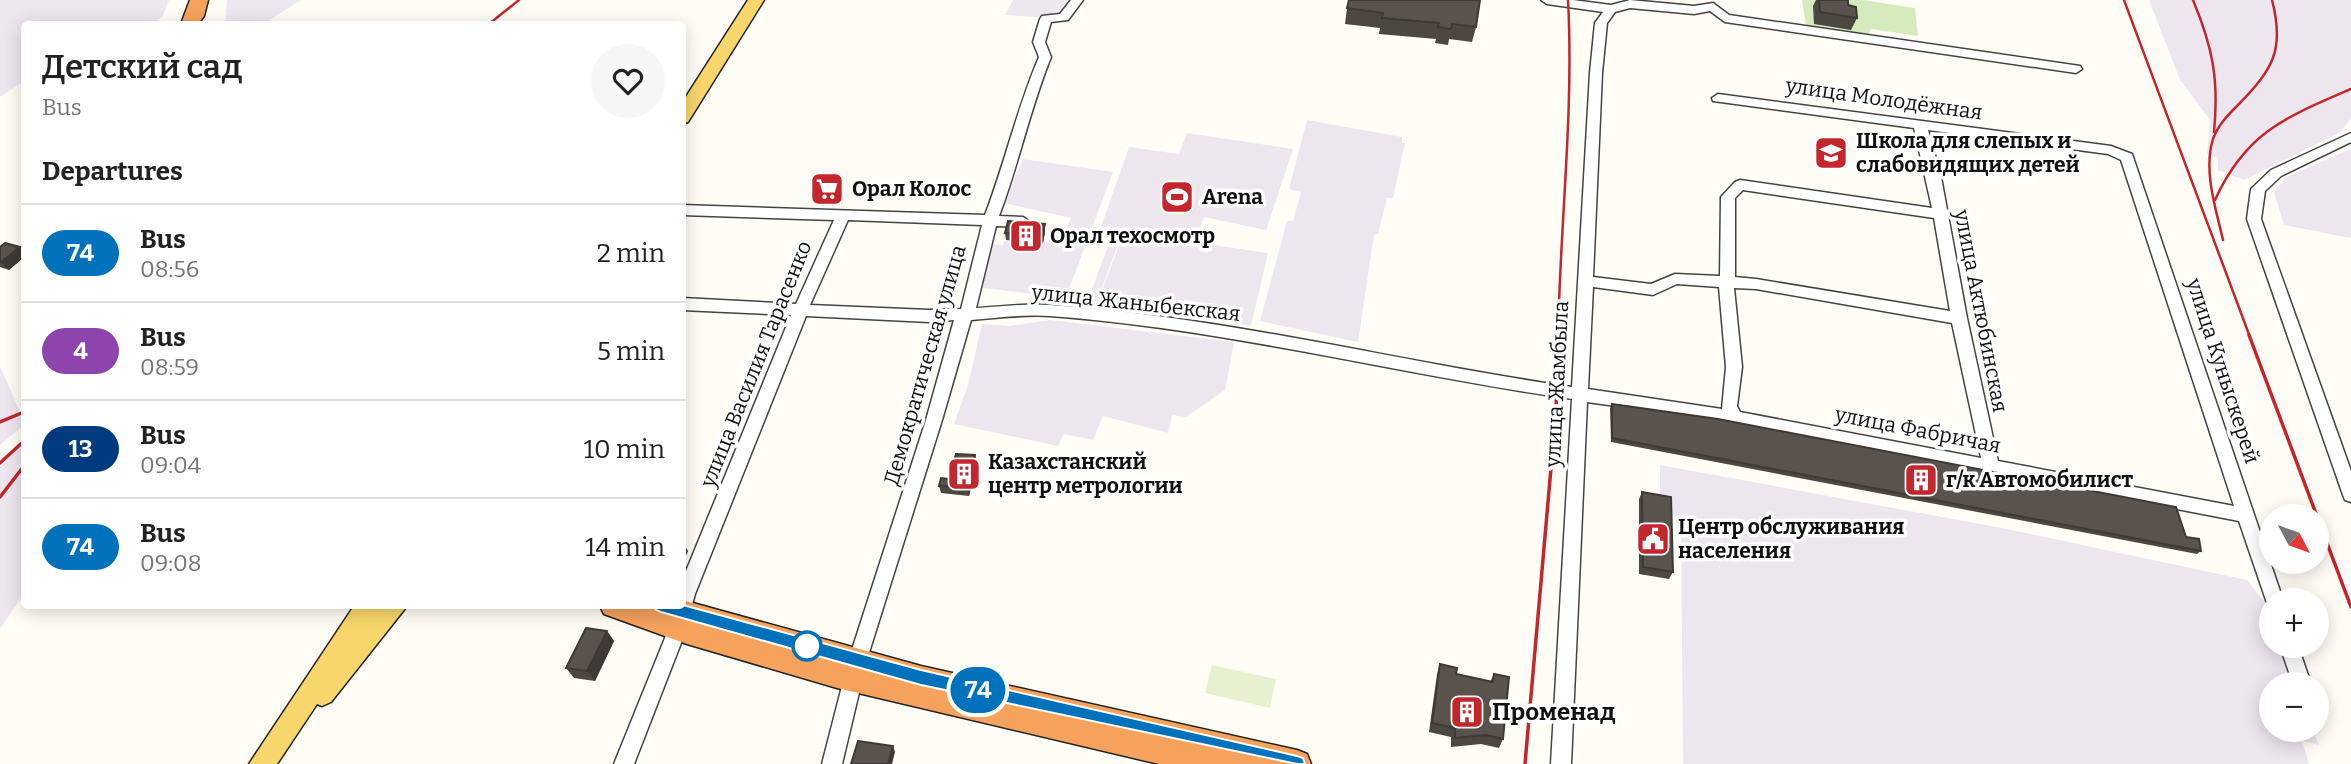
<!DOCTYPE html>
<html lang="en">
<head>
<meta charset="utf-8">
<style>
	:root { --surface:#fff; --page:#f6f6f6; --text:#222; --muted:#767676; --line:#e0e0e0 }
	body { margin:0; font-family:Bitter,serif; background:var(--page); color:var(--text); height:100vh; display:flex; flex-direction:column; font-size:26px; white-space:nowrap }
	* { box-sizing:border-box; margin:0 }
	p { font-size:23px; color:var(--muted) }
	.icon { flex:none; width:38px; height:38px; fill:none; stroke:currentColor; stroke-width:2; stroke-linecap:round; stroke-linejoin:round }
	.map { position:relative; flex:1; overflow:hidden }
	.details { position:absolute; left:21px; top:21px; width:665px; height:588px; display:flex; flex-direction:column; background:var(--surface); border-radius:7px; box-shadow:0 4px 18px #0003 }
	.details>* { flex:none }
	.badge { padding:0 14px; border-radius:23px; font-size:24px; line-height:46px }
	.needle { width:46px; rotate:131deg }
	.tools { position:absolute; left:2259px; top:504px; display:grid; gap:14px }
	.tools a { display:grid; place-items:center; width:70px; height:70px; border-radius:50%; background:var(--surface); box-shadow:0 4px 18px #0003; font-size:35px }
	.map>.badge { position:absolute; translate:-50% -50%; box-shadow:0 0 0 4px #fff }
	h2 { padding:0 21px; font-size:26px; line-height:63px }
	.round { display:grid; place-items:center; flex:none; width:74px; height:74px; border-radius:37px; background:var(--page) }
	.head { display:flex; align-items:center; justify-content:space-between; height:119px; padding:0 21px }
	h1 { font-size:33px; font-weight:600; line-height:52px }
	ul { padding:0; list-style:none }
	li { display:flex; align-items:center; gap:21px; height:98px; padding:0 21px; border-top:2px solid var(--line) }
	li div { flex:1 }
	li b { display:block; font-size:26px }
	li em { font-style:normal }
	li .badge { min-width:77px; font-weight:700; text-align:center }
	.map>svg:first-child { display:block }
</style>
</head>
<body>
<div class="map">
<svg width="2351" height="764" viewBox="0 0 2351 764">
	<rect width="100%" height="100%" fill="#fffdf5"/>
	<path fill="#eee6ef" d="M0 0H169L163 16 152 24H24V81L0 97Z
		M227 0H301L263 24H225Z
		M1013 0H1072L1066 12 1039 17 1005 15Z
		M2149 0H2351V119L2339 133 2244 180 2218 170V158L2207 154 2210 120 2180 80Z
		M1307 120 1402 137V143H1405L1393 198H1387L1378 234 1374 235 1358 342 1260 321 1287 221H1293L1301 192 1289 189Z
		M1187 133 1293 149 1266 230 1204 217 1195 241 1123 231 1097 301 1088 300 1114 230 1101 227 1129 147 1179 154Z
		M2351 149V238L2284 225 2274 192 2286 177Z
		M1023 159 1113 172 1069 289 1076 290 1073 299 968 286 981 243 1003 245 1004 241 1059 243 1071 218 1004 203Z
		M1124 232 1268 253 1251 326 1098 301Z
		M1050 320 1234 342 1225 390 1186 417 1172 415 1168 433 1103 416 1093 440 1064 434 1058 446 954 424 968 385 982 324 1010 326Z
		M0 366 24 421V425L0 445Z
		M24 444V594L0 629V467Z
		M1660 465 2002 528 2247 580 2264 601 2271 625 2272 646H2278L2286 671 2285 684H2272V730H2313L2319 745 2302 741 2309 764H1683L1681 518 1671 515V504L1660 502Z"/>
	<path fill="#d5ebbd" d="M1802 0H1863L1915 8 1918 36 1871 29 1868 35 1806 26Z"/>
	<path fill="#e6f2cf" d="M1171 178 1197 184 1184 217 1157 211Z
		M1212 665 1276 679 1270 708 1205 693Z"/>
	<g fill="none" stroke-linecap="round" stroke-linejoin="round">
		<defs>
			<path id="minor" d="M1071 0H1083L1068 20 1051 22 1045 42 1051 57C1030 109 1019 163 999 216L1023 217 1030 222 1023 227 996 226 976 308C1000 307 1026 303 1050 305 1227 317 1398 362 1572 387L1590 73 1595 23 1603 12 1547 4 1541 0H1573L1611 5 1630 0 1694 6 1713 3 1729 15 2080 66 2082 69 2076 73 1725 22 1710 11 1694 14 1630 8 1615 12 1607 23 1602 73 1593 277 1651 284 1675 274 1720 276 1721 197 1735 182 1740 180 1932 208 1914 128 1713 101 1712 98 1718 94 2111 146 2132 154 2283 600H2272V607L2268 606 2239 521 1716 420 1587 402 1571 764H1551L1572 399C1397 374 1226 329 1050 316 1024 314 997 318 971 320L942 420 867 659 842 764H822L849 659 926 420 954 320 929 322 806 316 695 594 683 638 634 764H614L665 638 674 606H682V581L791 315 682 310V298L796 304 834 220 682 215V205L985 215C1005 163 1017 108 1039 57L1033 42 1040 19 1042 16 1060 14ZM1928 130 2108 154 2121 160 2234 506 1998 461 1967 318 1941 177ZM1743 190 1934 218 1950 311 1756 279 1735 277V198ZM848 220 982 225 961 309 929 310 810 305ZM1677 284 1719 287 1726 367 1722 409 1588 389 1593 287 1653 295ZM1734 288 1756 289 1952 323 1981 458 1740 412 1737 406 1742 367Z
				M2351 133V142L2281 176 2265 191 2261 219 2351 471V502L2345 500 2343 495 2247 219 2251 189 2271 170Z
				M2280 646H2298L2311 684H2293Z"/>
			<path id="major" d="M748 0H764L688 122 682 124V103Z
				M354 606H379L377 609 381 606H407L331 702 322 706 317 704 277 764H249Z"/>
			<path id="highway" d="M190 0H208L204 16 198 24H181Z
				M682 600 921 666 1297 750 1307 754 1311 764H1159L837 688 687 644 604 614 600 606H682Z"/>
		</defs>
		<use href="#minor" stroke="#444" stroke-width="3"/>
		<use href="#major" stroke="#222" stroke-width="3"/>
		<use href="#highway" stroke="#222" stroke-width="3"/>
		<use href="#minor" fill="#fff" fill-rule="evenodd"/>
		<use href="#major" fill="#f9d66b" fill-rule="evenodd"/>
		<use href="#highway" fill="#f5a25d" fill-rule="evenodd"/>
		<path stroke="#c4262e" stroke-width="2.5" d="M2124 0 2250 337
			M2193 0C2213 48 2219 80 2214 132
			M489 24 519 0
			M2215 200C2246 132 2286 117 2351 89
			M2223 240C2216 209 2203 171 2213 139 2218 125 2228 115 2238 105 2273 69 2285 50 2272 0
			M1558 337C1560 224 1574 112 1568 0"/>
		<path stroke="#c4262e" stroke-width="3.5" d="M2249 335 2351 607
			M0 422 24 412
			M0 463 24 441
			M0 497 24 466
			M1525 764 1556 411 1558 335"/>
	</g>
	<path fill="#4d4742" d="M1816 0H1848V5L1857 18 1851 30 1814 24 1813 6Z
		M1347 8 1476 27 1472 42 1449 39 1448 45 1435 43 1436 39 1379 34 1380 28 1345 24Z
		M1045 224V232L1043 243 1006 240 1005 233Z
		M0 247H20L24 252V257L9 270 0 267Z
		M1612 404 2186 537 2201 551 2197 554 1611 442 1610 408Z
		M977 463 969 496 941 493 939 486Z
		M1642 492 1673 572 1669 579 1639 574V499Z
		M607 631 614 641 595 681 574 678 566 668Z
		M1440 664 1456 674 1490 682 1494 674 1503 739 1499 748 1481 744 1451 747V737L1429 732 1437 674Z"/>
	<path fill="#3f3936" d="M1045 224V232L1043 243 1042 235Z
		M20 247 24 252V257L9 270 1 262Z
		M975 455 977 463 969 496 967 488Z
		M686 548 688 551 682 565V556Z
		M607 631 614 641 595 681 587 671Z
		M893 746 895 752 892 764H888Z"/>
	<path fill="#5a524d" stroke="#3f3936" stroke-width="2" d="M1349 0H1480L1476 27 1452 24 1451 29 1438 27 1439 23 1382 18 1383 13 1347 8Z
		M1819 0H1848V5L1856 7 1857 18 1820 12Z
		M1008 221 1045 224 1042 235 1005 233Z
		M5 243 20 247 1 262 0 261V247Z
		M1612 404 1718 419 2176 507 2186 537 2199 539 2201 551 1612 438Z
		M956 454 975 455 967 488 939 486 941 478 949 479Z
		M1642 492 1671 497 1673 572 1643 567Z
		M586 628 607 631 587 671 566 668Z
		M1440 664 1457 668 1456 674 1493 682 1494 674 1509 677 1503 739 1486 735 1455 738V728L1432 723Z
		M858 741 893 746 888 764H851Z"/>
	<path fill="#0072bc" stroke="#fff" stroke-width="2" d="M661 599 921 670 1297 756 1303 758 1305 764H1297L921 685 661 612 656 610 653 606 656 601Z"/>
	<defs>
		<symbol id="school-square" viewBox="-11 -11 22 22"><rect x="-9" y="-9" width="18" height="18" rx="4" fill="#c4262e" stroke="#fff"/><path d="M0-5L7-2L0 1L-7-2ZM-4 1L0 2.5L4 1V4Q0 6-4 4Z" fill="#fff"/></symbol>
		<symbol id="supermarket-square" viewBox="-11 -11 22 22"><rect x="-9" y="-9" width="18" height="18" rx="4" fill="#c4262e" stroke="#fff"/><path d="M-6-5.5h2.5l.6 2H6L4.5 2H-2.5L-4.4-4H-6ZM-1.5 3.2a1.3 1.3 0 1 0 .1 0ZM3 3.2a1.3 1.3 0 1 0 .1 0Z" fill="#fff"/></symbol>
		<symbol id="stadium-square" viewBox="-11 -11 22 22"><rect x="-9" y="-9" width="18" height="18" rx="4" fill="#c4262e" stroke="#fff"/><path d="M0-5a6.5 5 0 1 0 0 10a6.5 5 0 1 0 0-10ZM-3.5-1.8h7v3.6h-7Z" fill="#fff"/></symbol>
		<symbol id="building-square" viewBox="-11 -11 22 22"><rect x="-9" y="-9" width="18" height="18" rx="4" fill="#c4262e" stroke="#fff"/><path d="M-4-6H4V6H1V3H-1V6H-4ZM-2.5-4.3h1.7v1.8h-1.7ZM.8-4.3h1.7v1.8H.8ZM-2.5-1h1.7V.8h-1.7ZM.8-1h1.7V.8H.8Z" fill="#fff"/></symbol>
		<symbol id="civic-square" viewBox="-11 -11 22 22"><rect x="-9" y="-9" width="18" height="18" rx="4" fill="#c4262e" stroke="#fff"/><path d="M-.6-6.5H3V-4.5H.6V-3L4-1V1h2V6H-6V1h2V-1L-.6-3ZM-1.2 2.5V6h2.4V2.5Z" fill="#fff"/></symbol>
	</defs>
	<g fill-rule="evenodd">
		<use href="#school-square" x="1812" y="134" width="38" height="38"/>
		<use href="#supermarket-square" x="808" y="170" width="38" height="38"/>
		<use href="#stadium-square" x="1158" y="178" width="38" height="38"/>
		<use href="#building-square" x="1007" y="217" width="38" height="38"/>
		<use href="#building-square" x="945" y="455" width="38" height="38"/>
		<use href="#building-square" x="1902" y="461" width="38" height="38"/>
		<use href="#civic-square" x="1634" y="520" width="38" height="38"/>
		<use href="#building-square" x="1448" y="693" width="38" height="38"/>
	</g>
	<circle fill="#fff" stroke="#0072bc" stroke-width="3.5" cx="807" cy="646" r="14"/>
	<g text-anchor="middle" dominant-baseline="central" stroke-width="7" stroke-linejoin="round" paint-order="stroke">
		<g font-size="21" fill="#111" stroke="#fff">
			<text transform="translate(1884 99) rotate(8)">улица Молодёжная</text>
			<text transform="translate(1136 303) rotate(6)">улица Жаныбекская</text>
			<text transform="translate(1981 311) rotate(79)">улица Актюбинская</text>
			<text transform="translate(756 364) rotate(-68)">улица Василия Тарасенко</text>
			<text transform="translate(925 365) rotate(-74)">Демократическая улица</text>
			<text transform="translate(2223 371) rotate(72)">улица Куныскерей</text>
			<text transform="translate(1557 384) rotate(-87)">улица Жамбыла</text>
			<text transform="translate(1918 430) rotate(11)">улица Фабричая</text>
		</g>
		<g font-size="21" font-weight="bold" fill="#111" stroke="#fff" text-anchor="start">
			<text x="1856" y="141">Школа для слепых и<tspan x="1856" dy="24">слабовидящих детей</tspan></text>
			<text x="852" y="189">Орал Колос</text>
			<text x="1202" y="197">Arena</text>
			<text x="1050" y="236">Орал техосмотр</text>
			<text x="988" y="462">Казахстанский<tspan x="988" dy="24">центр метрологии</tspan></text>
			<text x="1946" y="480">г/к Автомобилист</text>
			<text x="1678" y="527">Центр обслуживания<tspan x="1678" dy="24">наcеления</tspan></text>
		</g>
		<g font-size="24" font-weight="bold" fill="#111" stroke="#fff" text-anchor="start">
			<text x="1492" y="712">Променад</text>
		</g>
	</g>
</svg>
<div class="tools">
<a><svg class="needle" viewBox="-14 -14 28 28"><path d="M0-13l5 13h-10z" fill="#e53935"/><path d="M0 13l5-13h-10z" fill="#767676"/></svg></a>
<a>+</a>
<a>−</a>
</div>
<b class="badge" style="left:978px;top:690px;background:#0072bc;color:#fff">74</b>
<section class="details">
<div class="head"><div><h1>Детский сад</h1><p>Bus</p></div><a class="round"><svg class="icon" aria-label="heart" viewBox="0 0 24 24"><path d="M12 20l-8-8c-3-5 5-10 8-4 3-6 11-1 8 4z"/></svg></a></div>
<h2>Departures</h2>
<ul>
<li><span class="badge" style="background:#0072bc;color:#fff">74</span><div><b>Bus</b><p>08:56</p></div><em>2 min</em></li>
<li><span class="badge" style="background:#8e44ad;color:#fff">4</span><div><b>Bus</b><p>08:59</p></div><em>5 min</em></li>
<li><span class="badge" style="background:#003b80;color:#fff">13</span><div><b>Bus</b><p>09:04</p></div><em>10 min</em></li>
<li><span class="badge" style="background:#0072bc;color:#fff">74</span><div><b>Bus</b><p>09:08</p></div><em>14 min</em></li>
</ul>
</section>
</div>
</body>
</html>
